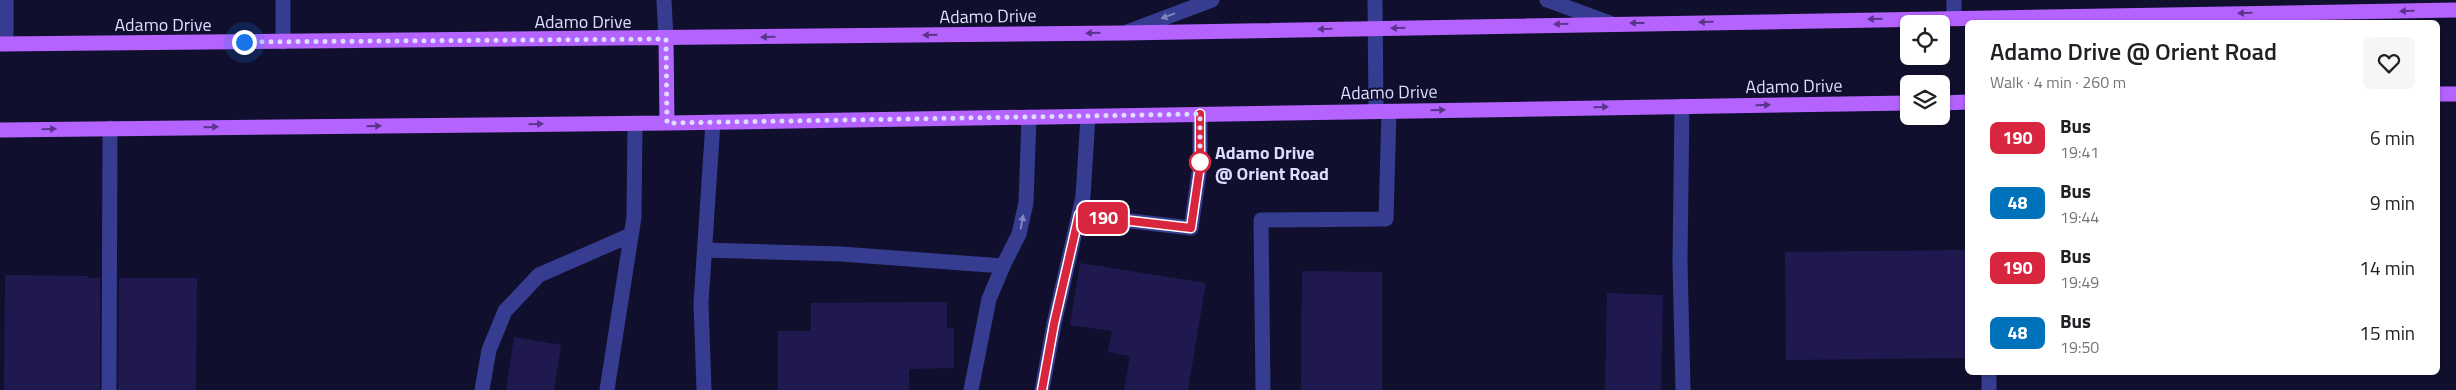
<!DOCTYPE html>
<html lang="en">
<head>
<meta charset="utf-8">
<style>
	:root { --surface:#fff; --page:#f6f6f6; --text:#202124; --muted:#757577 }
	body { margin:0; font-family:"Titillium Web",sans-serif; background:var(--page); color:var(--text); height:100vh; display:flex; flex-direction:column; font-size:19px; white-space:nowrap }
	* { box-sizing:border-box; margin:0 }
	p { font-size:16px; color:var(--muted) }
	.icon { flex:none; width:28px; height:28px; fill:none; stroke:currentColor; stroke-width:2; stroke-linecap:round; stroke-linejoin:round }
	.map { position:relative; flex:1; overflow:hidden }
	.panel { position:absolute; left:1965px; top:20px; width:475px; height:355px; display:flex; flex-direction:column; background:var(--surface); border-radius:8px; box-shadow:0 1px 4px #0004 }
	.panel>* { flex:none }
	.badge { padding:0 10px; border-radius:8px; font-size:18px; line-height:32px }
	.buttons { position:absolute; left:1900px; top:15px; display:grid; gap:10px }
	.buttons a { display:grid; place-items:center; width:50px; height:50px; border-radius:8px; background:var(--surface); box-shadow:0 1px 4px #0004; font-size:25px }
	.you { position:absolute; width:25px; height:25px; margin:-12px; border:4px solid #fff; border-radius:50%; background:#1a73e8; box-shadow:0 0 0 8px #1a73e833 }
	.map>.badge { position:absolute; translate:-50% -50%; box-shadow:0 0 0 2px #fff }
	.round { display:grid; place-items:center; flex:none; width:52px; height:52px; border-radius:8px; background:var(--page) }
	.head { display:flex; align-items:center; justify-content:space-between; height:85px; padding:0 25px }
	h1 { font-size:24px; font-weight:600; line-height:38px }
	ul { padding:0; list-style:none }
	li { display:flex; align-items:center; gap:15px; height:65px; padding:0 25px }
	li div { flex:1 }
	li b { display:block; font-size:19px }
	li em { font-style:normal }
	li .badge { min-width:55px; font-weight:700; text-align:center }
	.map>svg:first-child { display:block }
</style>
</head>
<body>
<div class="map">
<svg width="2456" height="390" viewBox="0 0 2456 390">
	<rect width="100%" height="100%" fill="#110f2e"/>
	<path fill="#1f1950" d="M1968 250V358L1786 360 1785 252Z
		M1080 263 1206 283 1188 390H1124L1130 356 1108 352 1112 331 1070 325Z
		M1302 271 1382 272V390H1301Z
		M5 275 88 276V278H100V390H4Z
		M119 278H197L196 390H118Z
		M1607 293 1663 295 1661 390H1605Z
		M947 302V328H954V368L909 369V390H778V331H811V303Z
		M514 337 561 345 554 390H506Z"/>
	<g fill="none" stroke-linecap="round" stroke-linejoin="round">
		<path stroke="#363c90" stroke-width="15" d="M283 0V42
			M664 0 666 39
			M1375 0 1376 111
			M1547 0 1610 23
			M1954 0V18
			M1127 32 1212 0
			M6 44V0
			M1682 106 1680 261 1683 390
			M1079 215 1191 228 1200 166V114
			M705 250 841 254 1003 266 989 299 971 390
			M1003 266 1019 234 1026 203 1029 117
			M109 390 110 128
			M482 390 489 350 505 311 539 275 631 235
			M607 390 634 217 635 123
			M704 390 701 303 713 122
			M1042 390 1054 324 1083 197 1088 116
			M1263 390 1261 220 1386 219 1389 111
			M1989 390V372"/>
		<path stroke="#b563ff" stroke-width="15" d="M666 39 667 123
			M0 44 1124 33 2456 10
			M2438 94H2456
			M1941 103 1968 102
			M0 130 667 123 1909 103"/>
	</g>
	<defs><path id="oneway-solid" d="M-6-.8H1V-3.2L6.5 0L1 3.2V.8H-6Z" transform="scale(1.25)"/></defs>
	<g fill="#5b358c">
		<use href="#oneway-solid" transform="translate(2407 11) rotate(179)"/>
		<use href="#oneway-solid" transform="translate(2245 13) rotate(179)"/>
		<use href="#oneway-solid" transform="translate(1875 19) rotate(179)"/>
		<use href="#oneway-solid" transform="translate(1706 22) rotate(179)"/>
		<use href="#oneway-solid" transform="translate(1637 23) rotate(180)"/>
		<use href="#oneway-solid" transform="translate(1561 24) rotate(179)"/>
		<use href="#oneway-solid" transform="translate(1398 28) rotate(179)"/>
		<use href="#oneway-solid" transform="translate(1325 29) rotate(179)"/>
		<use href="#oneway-solid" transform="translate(1093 33) rotate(179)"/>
		<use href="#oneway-solid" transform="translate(930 35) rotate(179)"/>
		<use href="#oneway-solid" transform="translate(768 37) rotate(179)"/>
		<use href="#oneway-solid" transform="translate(1763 105) rotate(-1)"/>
		<use href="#oneway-solid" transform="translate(1601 107) rotate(-1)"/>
		<use href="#oneway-solid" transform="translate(1438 110) rotate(-1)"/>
		<use href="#oneway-solid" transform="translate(536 124) rotate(-1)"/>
		<use href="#oneway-solid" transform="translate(374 126) rotate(-1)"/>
		<use href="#oneway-solid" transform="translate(211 127) rotate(-1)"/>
		<use href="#oneway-solid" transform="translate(49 129) rotate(-1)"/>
	</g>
	<g fill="#8184c2">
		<use href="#oneway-solid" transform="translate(1168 16) rotate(160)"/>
		<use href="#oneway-solid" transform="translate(1022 222) rotate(-79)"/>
	</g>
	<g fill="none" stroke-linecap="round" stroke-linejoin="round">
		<defs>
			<path id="line" d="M1042 390 1054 324 1079 215 1191 228 1200 166V114"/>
		</defs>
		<use href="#line" stroke="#fff" stroke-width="11"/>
		<use href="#line" stroke="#d7263d" stroke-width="8"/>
		<path stroke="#dcdcff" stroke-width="5" stroke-dasharray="0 9" d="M244 42 666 39 667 123 1200 114C1200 131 1200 149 1200 166V162"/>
	</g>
	<circle fill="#fff" stroke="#d7263d" stroke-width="2.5" cx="1200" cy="162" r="10"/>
	<g text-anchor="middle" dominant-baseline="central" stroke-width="4" stroke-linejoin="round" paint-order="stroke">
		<g font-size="18" fill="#dcdcff" stroke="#110f2e">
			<text transform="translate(988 16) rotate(-1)">Adamo Drive</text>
			<text x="583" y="21">Adamo Drive</text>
			<text x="163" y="24">Adamo Drive</text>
			<text transform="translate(1794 86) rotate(-1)">Adamo Drive</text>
			<text transform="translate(1389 92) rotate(-1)">Adamo Drive</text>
		</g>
		<g font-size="18" font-weight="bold" fill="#dcdcff" stroke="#110f2e" text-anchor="start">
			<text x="1215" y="152">Adamo Drive<tspan x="1215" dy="21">@ Orient Road</tspan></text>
		</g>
	</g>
</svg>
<div class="buttons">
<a><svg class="icon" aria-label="locate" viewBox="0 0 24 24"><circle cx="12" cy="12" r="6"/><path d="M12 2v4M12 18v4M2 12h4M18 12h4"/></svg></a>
<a><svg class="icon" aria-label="layers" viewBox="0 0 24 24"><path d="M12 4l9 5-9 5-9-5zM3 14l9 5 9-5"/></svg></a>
</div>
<div class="you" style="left:244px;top:42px"></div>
<b class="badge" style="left:1103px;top:218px;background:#d7263d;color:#fff">190</b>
<section class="panel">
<div class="head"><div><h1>Adamo Drive @ Orient Road</h1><p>Walk · 4 min · 260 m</p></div><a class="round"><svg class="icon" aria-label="heart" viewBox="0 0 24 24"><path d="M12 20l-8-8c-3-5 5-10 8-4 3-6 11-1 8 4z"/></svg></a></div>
<ul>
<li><span class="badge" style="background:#d7263d;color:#fff">190</span><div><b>Bus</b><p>19:41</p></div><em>6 min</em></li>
<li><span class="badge" style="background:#0072bc;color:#fff">48</span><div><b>Bus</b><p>19:44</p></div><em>9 min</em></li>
<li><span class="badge" style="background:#d7263d;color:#fff">190</span><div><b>Bus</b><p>19:49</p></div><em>14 min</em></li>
<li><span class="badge" style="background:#0072bc;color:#fff">48</span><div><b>Bus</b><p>19:50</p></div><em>15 min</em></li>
</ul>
</section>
</div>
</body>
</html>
